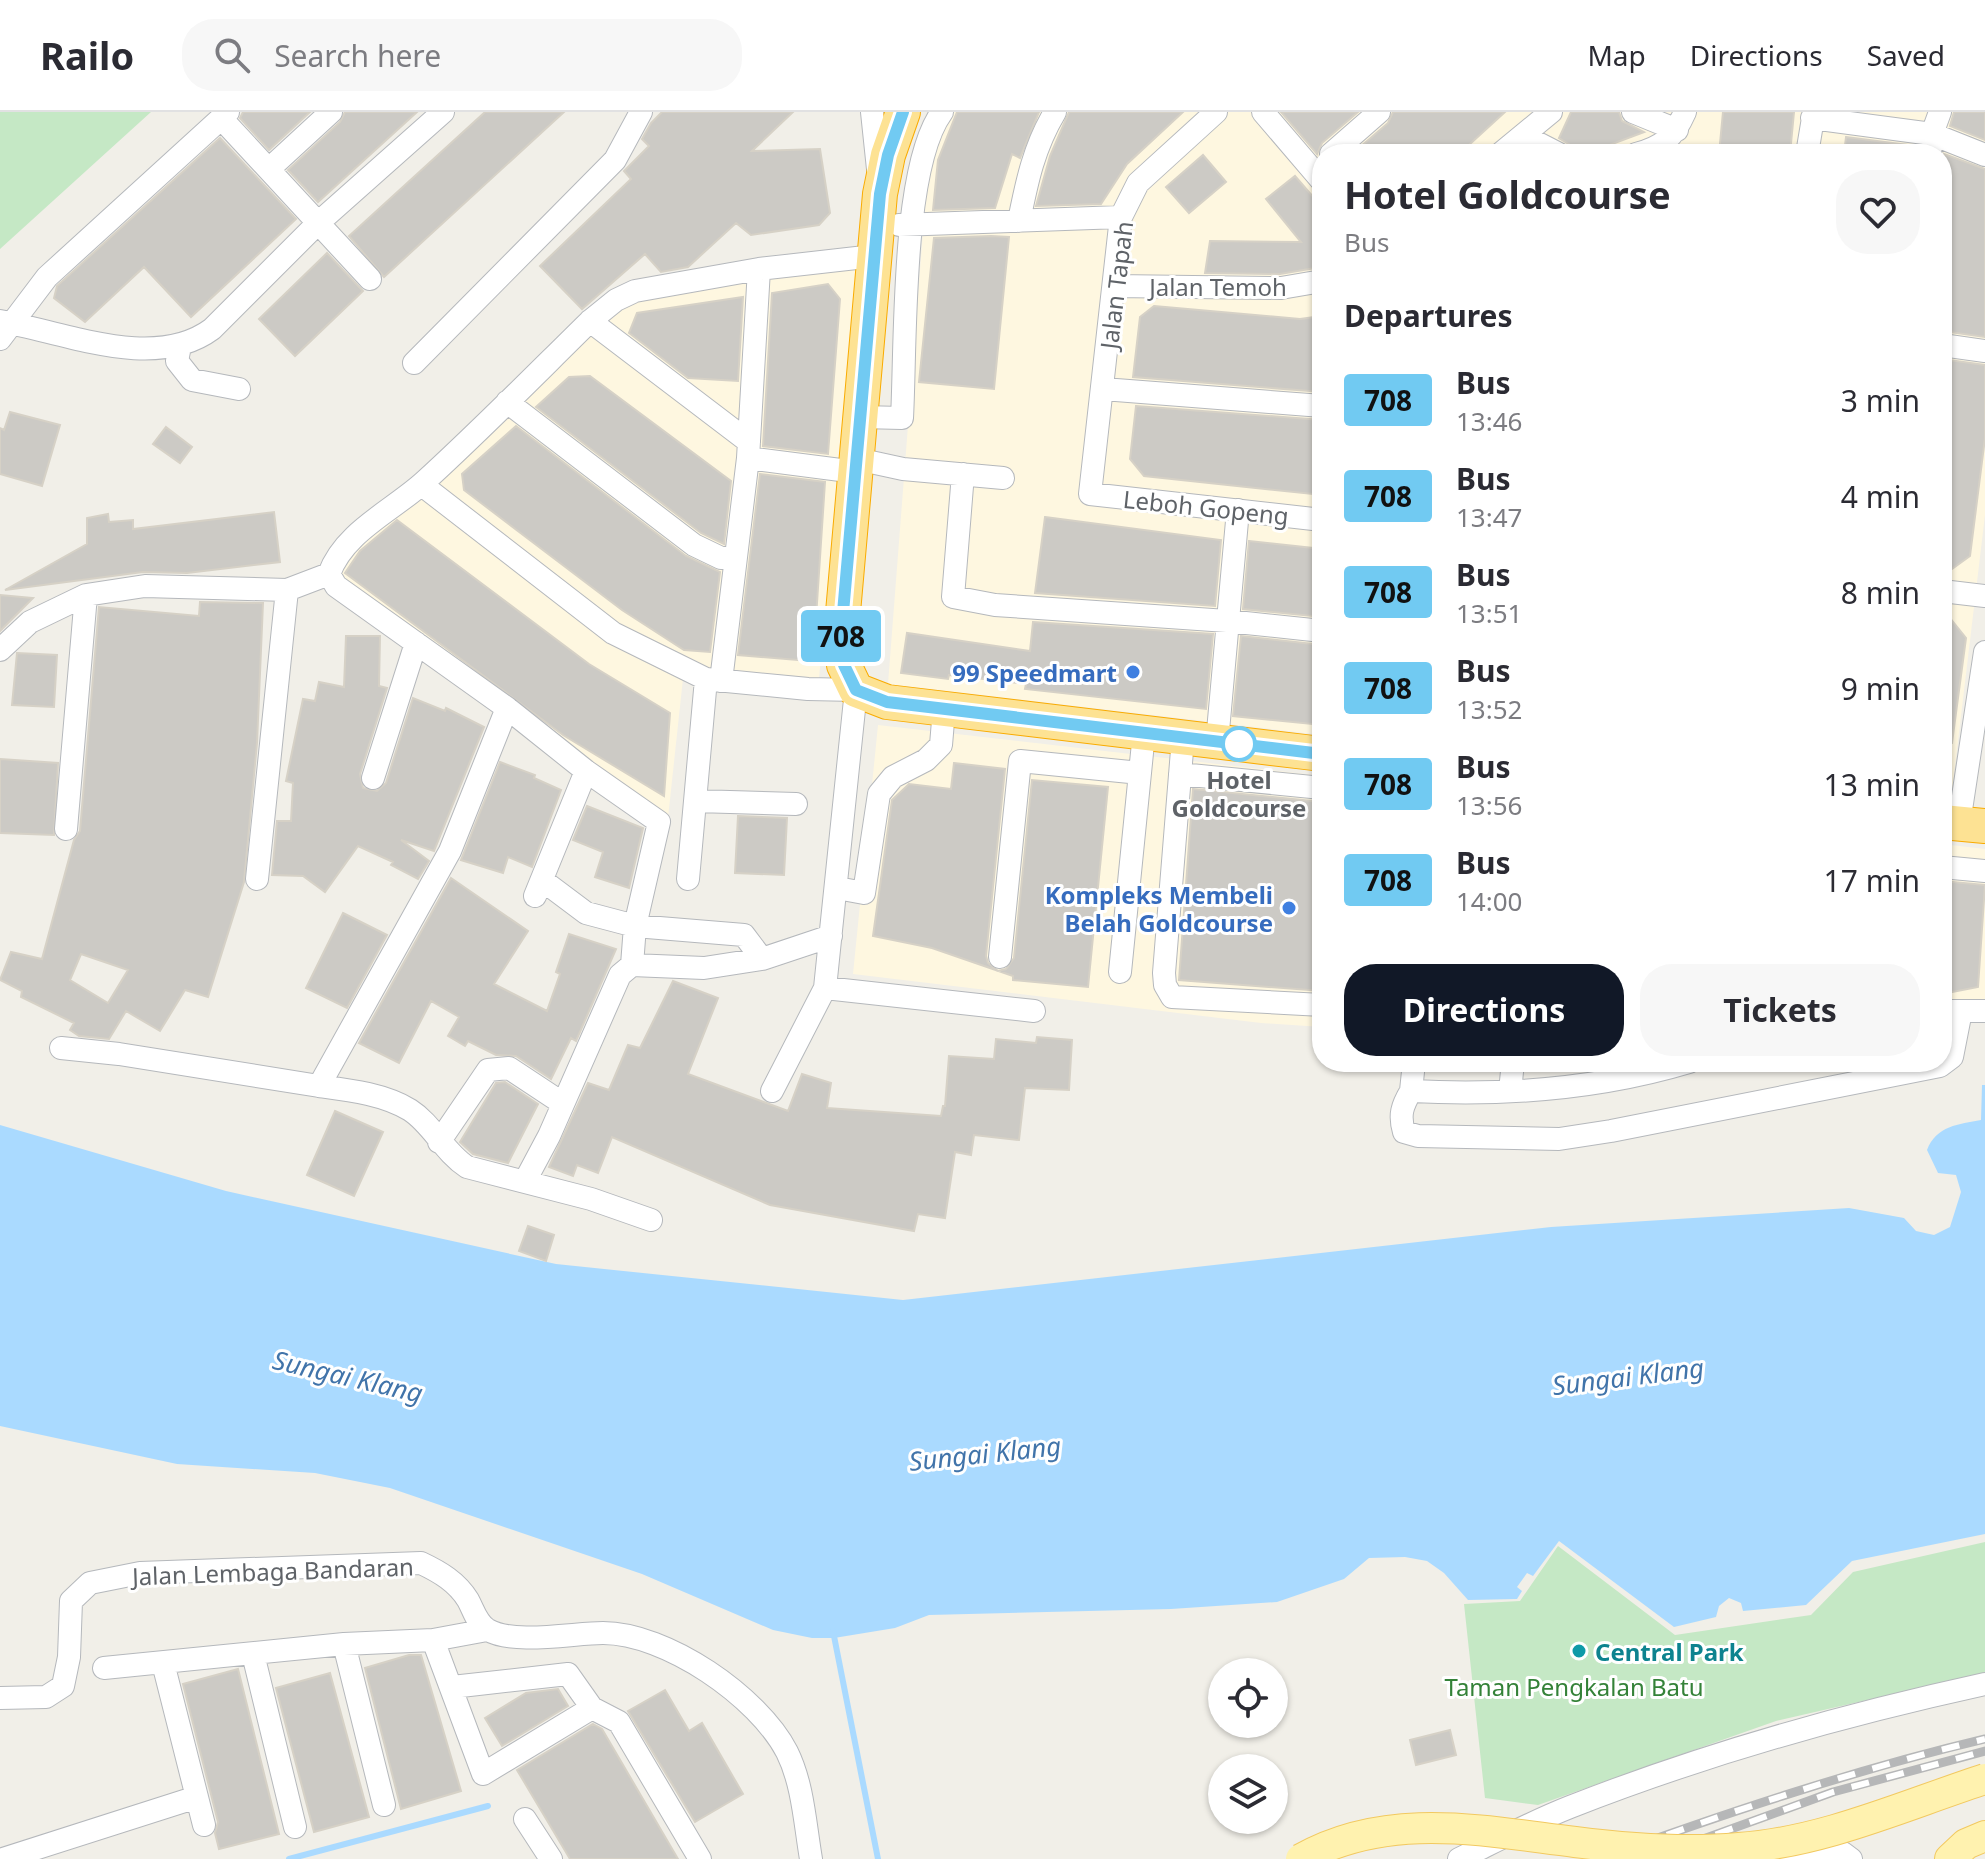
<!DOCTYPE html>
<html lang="en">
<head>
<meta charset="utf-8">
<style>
	:root { --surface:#fff; --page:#f7f7f7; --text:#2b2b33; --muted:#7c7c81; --line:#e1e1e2; --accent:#111827 }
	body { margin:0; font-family:"Noto Sans",sans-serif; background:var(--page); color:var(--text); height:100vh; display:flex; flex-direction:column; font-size:30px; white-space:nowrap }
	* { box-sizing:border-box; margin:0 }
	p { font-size:26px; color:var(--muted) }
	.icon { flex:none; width:44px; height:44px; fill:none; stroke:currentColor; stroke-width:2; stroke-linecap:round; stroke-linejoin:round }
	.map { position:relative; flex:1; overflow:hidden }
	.drawer { position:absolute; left:1312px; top:32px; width:640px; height:928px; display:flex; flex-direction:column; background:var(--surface); border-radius:32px; box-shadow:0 2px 6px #0004 }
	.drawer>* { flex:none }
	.badge { padding:0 16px; border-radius:6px; font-size:28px; line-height:52px }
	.buttons { position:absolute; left:1208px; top:1546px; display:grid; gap:16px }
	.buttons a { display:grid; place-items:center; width:80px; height:80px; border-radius:50%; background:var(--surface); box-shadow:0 2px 6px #0004; font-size:40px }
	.map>.badge { position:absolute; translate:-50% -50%; box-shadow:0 0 0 4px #fff }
	h2 { padding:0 32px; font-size:30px; line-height:72px }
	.round { display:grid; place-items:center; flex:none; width:84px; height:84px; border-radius:32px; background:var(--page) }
	.headline { display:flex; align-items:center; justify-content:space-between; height:136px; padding:0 32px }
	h1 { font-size:38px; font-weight:700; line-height:60px }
	.cta { display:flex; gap:16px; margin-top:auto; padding:16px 32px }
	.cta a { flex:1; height:92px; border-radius:32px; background:var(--accent); color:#fff; font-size:32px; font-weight:700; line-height:92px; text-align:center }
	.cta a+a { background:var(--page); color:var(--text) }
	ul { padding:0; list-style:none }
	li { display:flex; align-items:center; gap:24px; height:96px; padding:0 32px }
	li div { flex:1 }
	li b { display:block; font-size:30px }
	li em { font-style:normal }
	li .badge { min-width:88px; font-weight:700; text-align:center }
	header { display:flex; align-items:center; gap:48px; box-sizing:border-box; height:112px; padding:0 40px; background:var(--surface); border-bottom:2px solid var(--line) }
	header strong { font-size:38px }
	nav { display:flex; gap:44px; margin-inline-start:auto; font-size:28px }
	.search { width:560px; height:72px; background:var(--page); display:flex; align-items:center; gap:20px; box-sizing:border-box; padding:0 28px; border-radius:32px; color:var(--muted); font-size:30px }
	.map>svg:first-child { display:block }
</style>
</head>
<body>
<header>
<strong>Railo</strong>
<div class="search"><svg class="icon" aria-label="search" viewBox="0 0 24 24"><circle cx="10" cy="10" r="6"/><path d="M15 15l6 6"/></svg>Search here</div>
<nav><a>Map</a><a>Directions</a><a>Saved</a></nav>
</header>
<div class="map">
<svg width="1985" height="1747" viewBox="0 0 1985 1747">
	<rect width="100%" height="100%" fill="#f1efe8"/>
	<path fill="#fef7e0" d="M949 0H1985V403L1950 696 1942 695V42H1322V623L888 572 927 68 941 11Z
		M858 155 819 566 706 556 685 548 668 706 341 469V450L605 206 636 186 765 162Z
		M878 613 1322 664V915L1261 911 853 862Z
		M1942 732 1985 737V889H1942Z"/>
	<path fill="#c5e8c5" d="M0 0H151L0 137Z
		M1985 1430V1561L1776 1609 1538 1693 1485 1686 1464 1492 1520 1489 1558 1434 1675 1523 1811 1503 1853 1460Z"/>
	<path fill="#aadaff" d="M1982 973H1985V1422L1852 1449 1806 1493 1743 1499 1741 1491 1729 1486 1719 1494 1716 1505 1674 1515 1559 1429 1533 1464 1527 1461 1517 1475 1522 1479 1517 1487 1468 1488 1444 1461 1427 1449 1405 1445 1369 1446 1344 1467 1277 1490 1171 1497 929 1503 895 1516 834 1526H812L773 1518 642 1462 390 1376 315 1361 177 1352 0 1314V1013L226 1079 556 1152 903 1188 1551 1115 1849 1096 1904 1106 1916 1119 1934 1123 1950 1115 1961 1080 1956 1063 1938 1061 1927 1038C1936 1014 1959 1012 1981 1008Z"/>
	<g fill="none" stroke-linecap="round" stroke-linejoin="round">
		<path stroke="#aadaff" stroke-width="6" d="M833 1519 878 1747
			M289 1747 488 1694"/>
	</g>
	<path fill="#cccac5" stroke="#d6d1c6" stroke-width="2" fill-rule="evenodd" d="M243 0H310L269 38 240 6Z
		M345 0H417L318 90 288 58 340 10Z
		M485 0H564L384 165 349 124Z
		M662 0H793L752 39 820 37 830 101 819 113 751 123 736 111 688 155 661 160 645 142 582 197 540 154 631 67 624 59 649 34 642 27 651 11Z
		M957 0H1039L1020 46 1012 42 995 96 933 98 938 48Z
		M1069 0H1183L1127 52 1101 92 1036 94 1050 44Z
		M1281 0H1358L1322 31 1317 42Z
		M1393 0H1505L1459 42H1352L1388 11Z
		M1571 0H1619L1622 9 1644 20 1604 35 1600 42H1585L1559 26Z
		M1723 0H1794L1790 42H1719Z
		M1954 0H1985V28L1950 14Z
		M1846 25 1917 34 1916 42H1844Z
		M220 26 296 107 191 205 144 155 85 210 54 186 57 174Z
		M1944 42 1985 57V225L1942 219Z
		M1203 43 1226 70 1189 101 1166 75Z
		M1295 64 1322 95V155L1318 151 1315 156 1280 162 1205 161 1210 129 1301 130 1266 87Z
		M991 124 1009 125 994 277 919 270 934 126Z
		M327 141 363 179 295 244 259 207Z
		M828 172 840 187 828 342 763 334 772 181Z
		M743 185 738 269 688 266 629 221 637 201Z
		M1154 194 1300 207 1322 204V280L1133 265 1140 205Z
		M1942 247 1985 253V326L1970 444 1952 457 1942 456Z
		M590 264 731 369 724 432 701 421 536 295 569 265Z
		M1136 294 1322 308V383L1144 364 1130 347Z
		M10 300 60 313 42 374 0 362V316L4 318Z
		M516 314 686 444 720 460 710 540 684 538 622 498 464 378 462 362Z
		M166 315 192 335 180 351 153 332Z
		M760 362 825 370 814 536 798 548 738 543Z
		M274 400 280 450 187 461 143 460 5 478 87 432V406L108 402 109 410 133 408V417Z
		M1045 405 1221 428 1215 494 1035 481Z
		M397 408 589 552 670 601 664 684 563 623 345 461 360 439Z
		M1249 429 1322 437V505L1243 497Z
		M0 483 33 486 0 519Z
		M200 490 263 491 257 631 244 770 208 885 185 878 160 919 126 899 109 927 79 924 70 918 74 911 21 885 22 879 0 868 11 840 42 847 74 728 80 719 99 495 199 504ZM81 842 128 858 108 891 70 868Z
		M1942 496 1966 526 1952 631 1942 630Z
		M1033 510 1213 522 1206 597 1025 577 1026 572 949 563 948 567 901 561 907 521 1030 539Z
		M346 524H380L379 574 387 576 360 662 363 676 377 679 386 671 413 586 445 599 446 596 484 615 434 739 401 728 429 749 418 767 391 753 393 750 358 734 325 780 303 764 272 763 277 709H291L293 671 286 669 303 587 315 589 319 570 344 575Z
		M1241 524 1322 533V613L1233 604Z
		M17 541 57 543 54 595 12 593Z
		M0 647 58 651 54 723 0 721Z
		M500 650 535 663 534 666 561 678 532 755 508 745 503 761 461 748Z
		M954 651 1005 657 986 844 988 851 998 859 1006 857 1014 846 1032 668 1108 675 1088 875 1013 868V864L932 836 873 824 892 688 909 672 951 677Z
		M1193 677 1322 690V879L1179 868Z
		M587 694 643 716 629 776 595 765 603 740 573 728Z
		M738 704 787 706 784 763 735 761Z
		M451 766 528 819 494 872 547 899 560 862 556 860 569 822 616 837 576 929 571 926 551 967 516 944 496 943 468 929 465 934 448 924 459 905 431 889 399 951 359 931Z
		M1942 769 1985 773 1978 875 1942 882Z
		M343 801 387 823 347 896 306 876Z
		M673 869 718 886 688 962 788 999 802 962 831 971 827 996 941 1004 943 994H945L949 944 994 947 996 927 1036 931 1037 925 1072 928 1069 978 1025 976 1019 1028 974 1023 971 1043 955 1040 945 1106 918 1102 914 1119 770 1093 612 1025 598 1061 577 1053 573 1064 549 1055 588 971 609 978 628 933 640 936Z
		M505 970 538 992 508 1051 473 1042 460 1030 496 971Z
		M335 999 383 1020 354 1084 307 1063Z
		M528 1114 554 1123 546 1149 519 1139Z
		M409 1543H421L461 1679 401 1697 365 1556Z
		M238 1557 279 1722 219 1737 215 1721 218 1710 183 1572Z
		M330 1561 369 1705 314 1720 276 1576Z
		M558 1577 568 1594 502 1634 485 1606 526 1581Z
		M665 1578 689 1619 702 1611 743 1682 695 1710 628 1599Z
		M593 1612 602 1617 678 1747H570L517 1658Z
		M1450 1618 1456 1643 1416 1653 1410 1628Z"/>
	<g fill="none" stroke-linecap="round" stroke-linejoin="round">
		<defs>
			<path id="minor" d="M872 0 878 57
				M1216 0 1138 71 1121 105 1090 382 1322 408
				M1263 0 1322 69
				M1633 0 1677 18
				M221 6 370 167
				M1812 6 1932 22 1985 43
				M1524 24 1559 42
				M1331 42 1379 0
				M1500 42 1551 0
				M1636 42C1663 35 1674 25 1685 0
				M1807 42 1814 0
				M1930 42 1932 22 1940 0
				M269 57 331 0
				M1019 109C1027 69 1034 35 1055 0
				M899 113 1121 105
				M1114 174 1281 176 1322 169
				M0 209C64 220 154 260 212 217L318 111 443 0
				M590 209 749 330
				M0 227 47 165 228 0
				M1942 233 1985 239
				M180 234 177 249 192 268 239 277
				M414 251 615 48 641 0
				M1103 277 1322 294
				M507 290 694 433 721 446H735
				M861 305 902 306C906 233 901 56 942 0
				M748 346 856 360
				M857 347 903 357 1003 366
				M963 362 953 485 995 493 1227 509 1322 519
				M422 373 613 521 706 567 808 577 856 578 825 876 772 979
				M1942 479 1985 484
				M0 538 30 510 86 483 145 474 287 478 329 462
				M721 569 748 346 759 157
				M1183 626 1164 861 1165 873 1172 885 1322 893
				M1217 630 1238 398
				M1180 662 1322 676
				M373 666 416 531
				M696 689 796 692
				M1959 711 1985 540
				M66 717 86 483
				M1942 755 1985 759
				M257 767 287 478
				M688 767 706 567
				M542 768 586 801 635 814 744 823 762 847
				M837 776 864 781 879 682 893 665 926 648 941 633 944 597
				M535 784 586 659
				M1000 845 1020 649 1140 661
				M632 853 635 814 659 710 586 659 507 596 336 474 329 462C344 420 392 399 424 370 481 318 535 263 590 209L616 188 635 179 759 157 874 144
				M1120 860 1144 621
				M825 876 1034 899
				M1942 899H1985
				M61 936 119 942 319 974 450 739 507 596
				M1414 950 1411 979C1505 984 1599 977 1689 950
				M319 974C349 978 384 982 410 998 432 1012 444 1040 467 1055L591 1087 651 1108
				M1411 979C1402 994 1399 1003 1404 1020L1418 1024 1559 1027 1611 1019 1940 954 1952 945 1961 899
				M1510 979 1513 950
				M439 1030 488 958 509 956 562 991
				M525 1069 549 1024 620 863 632 853 704 856 762 847 831 824
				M433 1528 483 1662 592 1596
				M344 1532 384 1693
				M253 1542 295 1715
				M163 1551 204 1713
				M104 1556 344 1532 433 1528 487 1518
				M452 1575 568 1562 592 1596 619 1610 700 1747
				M0 1586 46 1585 63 1574 69 1545 71 1489 90 1471 140 1461 421 1451C440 1460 457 1470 468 1488 474 1499 477 1512 488 1518 514 1533 574 1521 603 1521 666 1521 758 1584 787 1640 803 1672 805 1712 811 1747
				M525 1707 551 1747
				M3 1747 197 1685
				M1459 1747C1496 1729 1532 1710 1570 1695 1705 1642 1843 1603 1985 1572
				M1776 1747 1843 1741 1851 1747"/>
			<path id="major" d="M1950 1747 1966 1732 1985 1724"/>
			<path id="highway" d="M903 0 888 43 880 82 841 523 844 553 856 578 887 590 1322 642
				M1942 710 1985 714"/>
		</defs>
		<use href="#minor" stroke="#b5b8bc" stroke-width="24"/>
		<use href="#major" stroke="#f2c960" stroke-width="32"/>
		<use href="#highway" stroke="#f9ab00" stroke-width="36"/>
		<use href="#minor" stroke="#fff" stroke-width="22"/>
		<use href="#major" stroke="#fff2af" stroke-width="30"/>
		<use href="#highway" stroke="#fde293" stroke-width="34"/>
		<defs>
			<path id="rail" d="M1599 1747C1726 1701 1854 1658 1985 1627
				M1648 1747 1833 1680 1985 1639"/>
		</defs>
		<use href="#rail" stroke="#b6b7b8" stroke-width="9"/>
		<use href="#rail" stroke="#fff" stroke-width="6" stroke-dasharray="18" stroke-linecap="butt"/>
		<defs>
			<path id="major-bridge" d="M1301 1747C1388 1698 1483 1719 1575 1730 1630 1737 1685 1741 1739 1736 1824 1730 1905 1693 1985 1667"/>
		</defs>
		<use href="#major-bridge" stroke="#f2c960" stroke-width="32" stroke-linecap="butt"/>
		<use href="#major-bridge" stroke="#fff2af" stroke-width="30"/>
	</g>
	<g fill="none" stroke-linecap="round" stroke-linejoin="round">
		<defs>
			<path id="line" d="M903 0 888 43 880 82 841 523 844 553 856 578 887 590 1322 642"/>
		</defs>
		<use href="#line" stroke="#fff" stroke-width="18"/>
		<use href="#line" stroke="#71caf2" stroke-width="12"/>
	</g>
	<g fill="#3f7fe0" stroke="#fff" stroke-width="3">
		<circle cx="1133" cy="560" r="8"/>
		<circle cx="1289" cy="796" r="8"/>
	</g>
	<circle fill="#fff" stroke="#71caf2" stroke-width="4" cx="1239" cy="632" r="16"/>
	<circle fill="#0f9aa8" stroke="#fff" stroke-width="3" cx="1579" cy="1539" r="8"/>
	<g text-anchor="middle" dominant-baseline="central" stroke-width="6" stroke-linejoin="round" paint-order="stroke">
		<g font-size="24" fill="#5f6368" stroke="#fff">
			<text transform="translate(1116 173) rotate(-83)">Jalan Tapah</text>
			<text x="1218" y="174">Jalan Temoh</text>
			<text transform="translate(1206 395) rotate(6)">Leboh Gopeng</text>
			<text transform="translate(273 1459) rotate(-2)">Jalan Lembaga Bandaran</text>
		</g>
		<g font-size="24" font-weight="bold" fill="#366cbe" stroke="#fff" text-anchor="end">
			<text x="1117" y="560">99 Speedmart</text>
			<text x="1273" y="782">Kompleks Membeli<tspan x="1273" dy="28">Belah Goldcourse</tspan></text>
		</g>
		<g font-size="24" font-weight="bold" fill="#5f6368" stroke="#fff">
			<text x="1239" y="667">Hotel<tspan x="1239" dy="28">Goldcourse</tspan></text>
		</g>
		<g font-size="24" font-weight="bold" fill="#0d838f" stroke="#fff" text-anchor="start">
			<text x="1595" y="1539">Central Park</text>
		</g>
		<g font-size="24" fill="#348238" stroke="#fff">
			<text x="1574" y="1574">Taman Pengkalan Batu</text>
		</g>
		<g font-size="26" font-style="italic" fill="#4174aa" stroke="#fff">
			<text transform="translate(348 1264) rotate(13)">Sungai Klang</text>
			<text transform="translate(1628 1264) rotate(-7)">Sungai Klang</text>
			<text transform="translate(985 1341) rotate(-6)">Sungai Klang</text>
		</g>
	</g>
</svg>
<div class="buttons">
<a><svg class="icon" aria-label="locate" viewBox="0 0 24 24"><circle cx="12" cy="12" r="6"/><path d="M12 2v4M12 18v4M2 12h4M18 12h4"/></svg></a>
<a><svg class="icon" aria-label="layers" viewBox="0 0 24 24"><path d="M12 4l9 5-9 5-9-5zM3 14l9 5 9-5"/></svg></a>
</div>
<b class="badge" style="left:841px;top:524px;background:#71caf2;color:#111">708</b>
<section class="drawer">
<div class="headline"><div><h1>Hotel Goldcourse</h1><p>Bus</p></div><a class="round"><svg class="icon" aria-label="heart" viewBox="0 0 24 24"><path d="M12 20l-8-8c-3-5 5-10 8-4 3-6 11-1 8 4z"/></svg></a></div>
<h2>Departures</h2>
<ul>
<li><span class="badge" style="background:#71caf2;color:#111">708</span><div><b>Bus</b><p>13:46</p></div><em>3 min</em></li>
<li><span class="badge" style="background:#71caf2;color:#111">708</span><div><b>Bus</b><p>13:47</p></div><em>4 min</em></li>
<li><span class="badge" style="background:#71caf2;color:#111">708</span><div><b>Bus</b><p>13:51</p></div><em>8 min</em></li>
<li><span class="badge" style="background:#71caf2;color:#111">708</span><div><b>Bus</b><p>13:52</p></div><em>9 min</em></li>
<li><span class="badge" style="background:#71caf2;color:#111">708</span><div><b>Bus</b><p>13:56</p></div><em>13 min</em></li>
<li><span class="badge" style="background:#71caf2;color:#111">708</span><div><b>Bus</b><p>14:00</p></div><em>17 min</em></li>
</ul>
<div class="cta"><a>Directions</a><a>Tickets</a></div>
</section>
</div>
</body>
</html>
